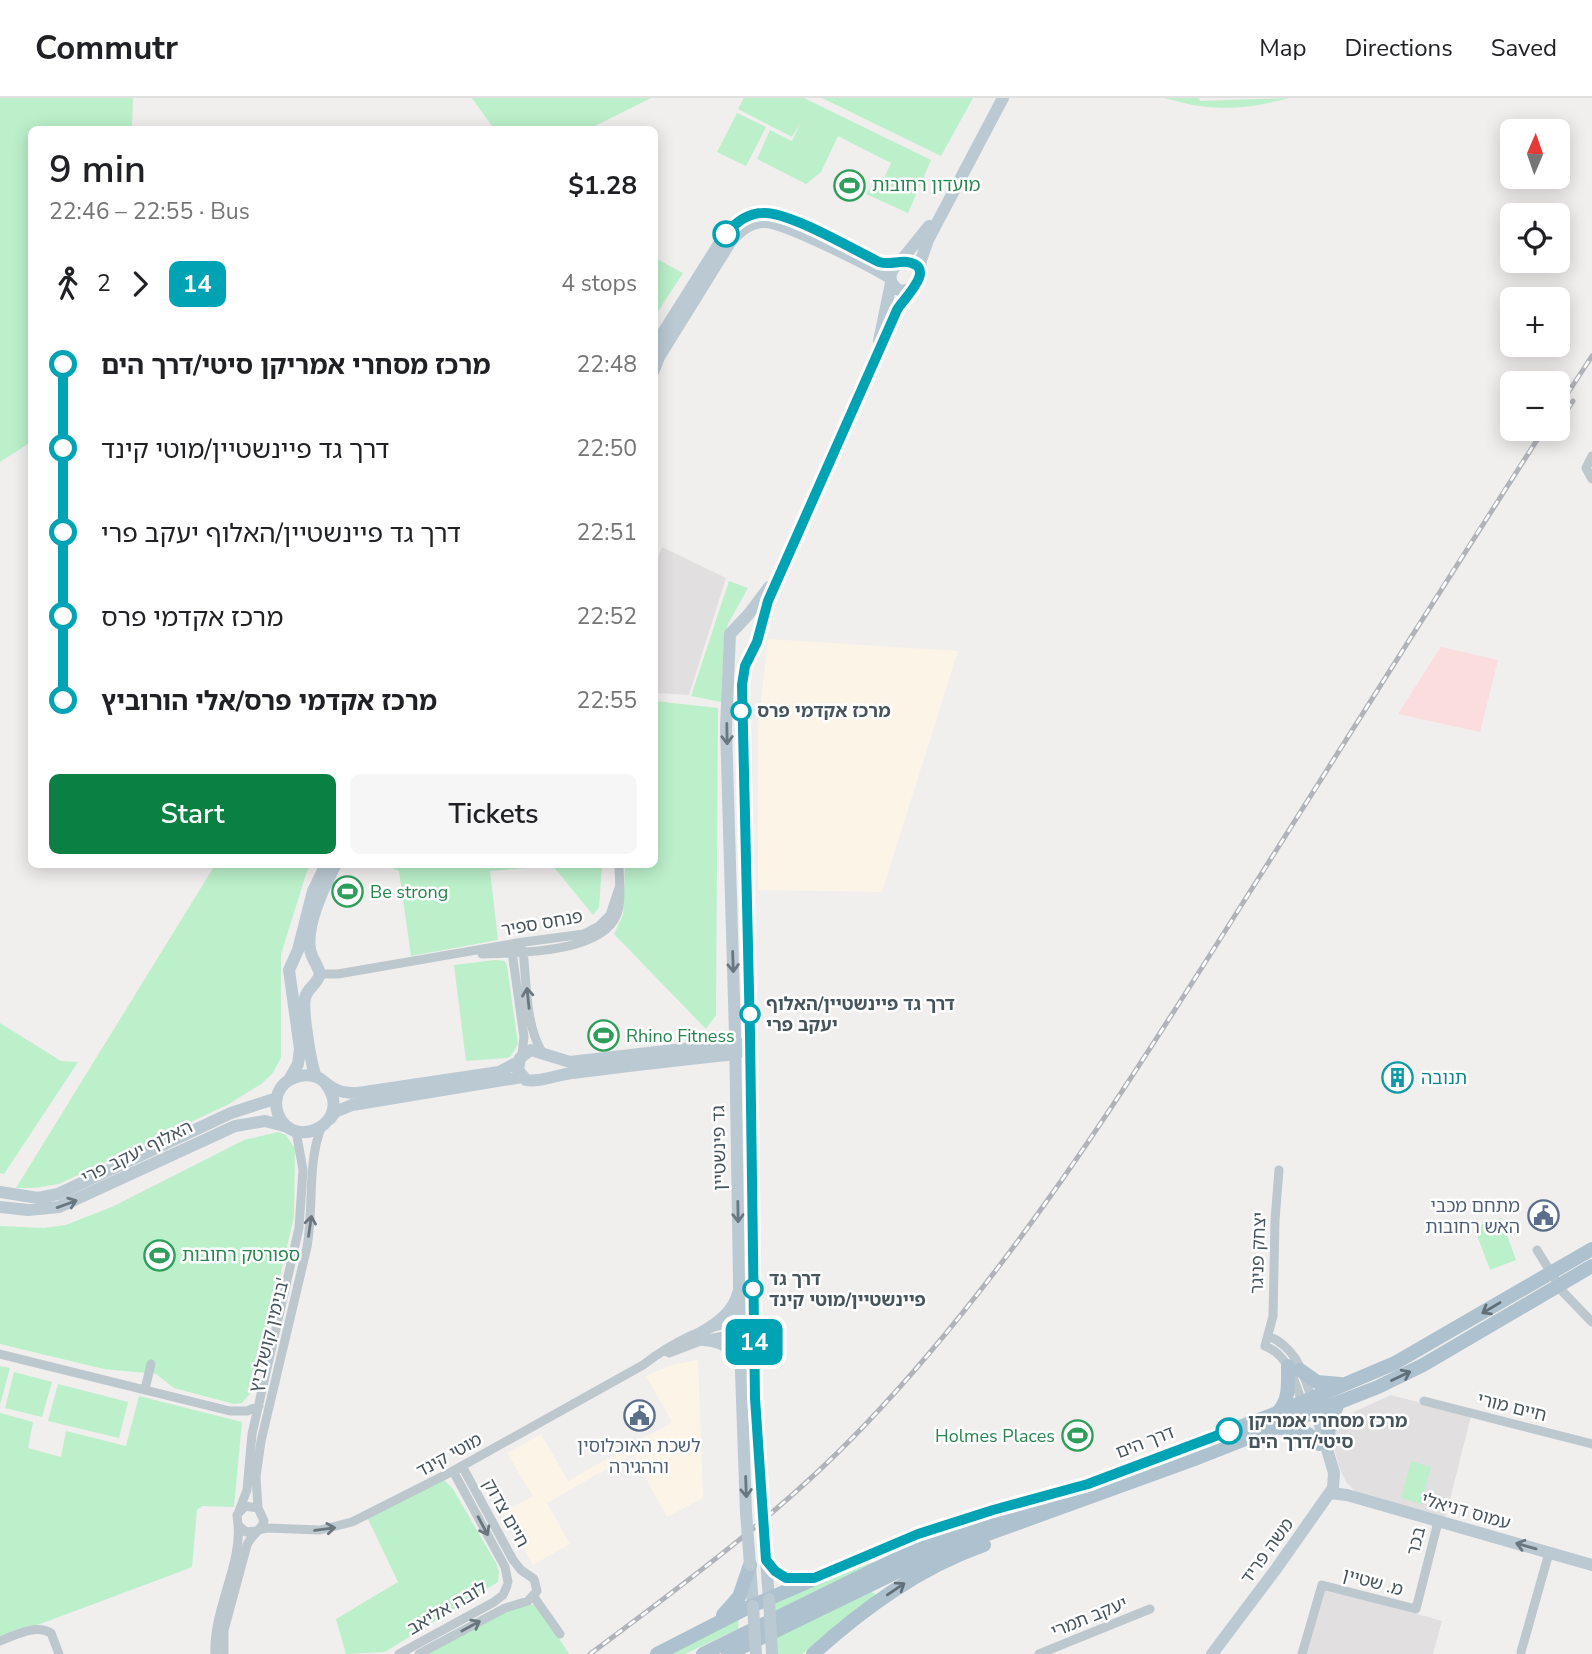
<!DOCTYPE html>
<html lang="en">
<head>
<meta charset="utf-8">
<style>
	:root { --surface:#fff; --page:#f6f6f6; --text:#202124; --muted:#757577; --line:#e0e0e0; --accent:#0b8043 }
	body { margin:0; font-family:"Nunito Sans","Noto Sans Hebrew",sans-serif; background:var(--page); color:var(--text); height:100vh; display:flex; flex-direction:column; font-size:26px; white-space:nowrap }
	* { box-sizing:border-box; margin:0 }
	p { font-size:23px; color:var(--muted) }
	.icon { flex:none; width:38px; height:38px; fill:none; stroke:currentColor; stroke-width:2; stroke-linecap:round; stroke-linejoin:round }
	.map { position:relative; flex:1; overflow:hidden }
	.panel { position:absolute; left:28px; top:28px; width:630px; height:742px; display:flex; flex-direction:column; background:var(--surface); border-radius:10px; box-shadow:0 4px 18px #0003 }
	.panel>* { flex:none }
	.badge { padding:0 14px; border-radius:10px; font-size:24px; line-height:46px }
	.needle { width:46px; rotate:2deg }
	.controls { position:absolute; left:1500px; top:21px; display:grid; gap:14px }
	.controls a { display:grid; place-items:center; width:70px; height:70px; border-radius:10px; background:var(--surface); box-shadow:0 4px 18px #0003; font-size:35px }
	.map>.badge { position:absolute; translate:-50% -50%; box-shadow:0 0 0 4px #fff }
	.legs { display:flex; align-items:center; gap:10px; height:77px; padding:0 21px; font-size:23px }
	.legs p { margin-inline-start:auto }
	.summary { display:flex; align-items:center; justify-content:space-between; height:119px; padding:0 21px }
	h1 { font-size:38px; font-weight:600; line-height:52px }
	.button { display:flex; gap:14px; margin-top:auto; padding:14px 21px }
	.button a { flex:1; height:80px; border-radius:10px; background:var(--accent); color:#fff; font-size:28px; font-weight:600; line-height:80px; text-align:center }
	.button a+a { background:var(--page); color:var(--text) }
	ul { padding:0 21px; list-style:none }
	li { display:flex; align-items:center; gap:24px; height:84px; font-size:26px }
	li i { display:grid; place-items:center; width:10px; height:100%; margin:0 9px; background:currentColor }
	li i::after { content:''; width:18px; height:18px; margin:-9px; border:5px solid; border-radius:50%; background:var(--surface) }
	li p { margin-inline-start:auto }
	li:first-child i { background:linear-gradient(#0000 50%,currentColor 0) }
	li:last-child i { background:linear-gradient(currentColor 50%,#0000 0) }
	header { display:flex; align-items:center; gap:42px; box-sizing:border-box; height:98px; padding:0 35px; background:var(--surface); border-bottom:2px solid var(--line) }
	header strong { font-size:33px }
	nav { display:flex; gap:38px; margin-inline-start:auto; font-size:24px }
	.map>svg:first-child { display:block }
</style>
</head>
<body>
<header>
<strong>Commutr</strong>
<nav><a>Map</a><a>Directions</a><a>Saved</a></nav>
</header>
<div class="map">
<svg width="1592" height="1556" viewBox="0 0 1592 1556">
	<rect width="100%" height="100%" fill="#f1eeee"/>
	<path fill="#fcf4e7" d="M768 541 958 553 882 794 758 792V630Z
		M698 1262 703 1400 667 1419 633 1356 547 1405 570 1446 533 1467 503 1414 533 1398 507 1355 541 1336 568 1383 672 1324 646 1278 671 1267Z"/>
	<path fill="#e2dfe0" d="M662 449 726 480 689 597 655 595V467Z
		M1391 1297 1471 1318 1445 1421 1356 1394 1346 1384 1339 1369 1330 1334 1336 1322Z
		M1324 1489 1442 1523 1433 1556H1305Z"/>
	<path fill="#fbddde" d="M1441 549 1498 562 1480 634 1398 616Z"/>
	<path fill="#bbf0ca" d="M0 0H133L132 31 32 32 31 344 0 364Z
		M472 0H651L589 31H494Z
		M744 0H804L931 62 908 115 866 96 871 89 879 91 891 65 838 38 821 74 806 86 757 61 770 32 792 43 801 24 792 39 738 11Z
		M822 0H973L941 58Z
		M1165 0H1199L1200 3 1289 0C1244 12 1210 14 1165 0Z
		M737 15 766 29 746 68 717 54Z
		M655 160 683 175 655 218Z
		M729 483 748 490 728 526 724 540 721 604 691 598Z
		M655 603 718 610 716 917 706 931 614 836 623 817 625 767 654 766Z
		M215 767H311L307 773 281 856V960L272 976 261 986 229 1006 59 1086 34 1090H16Z
		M388 767H602L599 809 593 817 553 768 490 773 498 842 411 858 399 773Z
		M495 862 505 863 507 868 518 946 511 958 507 960 466 963 454 867Z
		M0 925 61 963 78 964 4 1076 0 1075Z
		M278 1034 286 1037 295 1051 294 1119 253 1292 242 1305 234 1306 174 1290 156 1276 104 1271 0 1246V1128L44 1130 66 1127 114 1108 244 1042Z
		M1501 1120 1516 1162 1490 1172 1474 1129Z
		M0 1268 10 1270 0 1307Z
		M14 1274 52 1284 42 1319 5 1310Z
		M58 1286 128 1304 119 1340 48 1323Z
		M139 1298 242 1324 234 1409 202 1408 197 1412 192 1469 190 1470 0 1541V1315L33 1324 28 1350 61 1359 66 1333 126 1348Z
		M1411 1363 1431 1369 1421 1406 1401 1400Z
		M444 1382 453 1391 496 1465 499 1474 498 1484 385 1554 346 1556 336 1521 398 1484 367 1419Z
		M871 1460 874 1466 772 1515 770 1504Z
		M870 1493 877 1497 802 1556H773L772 1542Z
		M537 1506 569 1556H424L508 1511Z
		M739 1520 738 1531 685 1556H667Z"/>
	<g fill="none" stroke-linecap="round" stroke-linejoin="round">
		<path stroke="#bcc7ce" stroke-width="9" d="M1592 358 1586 370 1592 381
			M482 856C518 855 603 855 617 816 622 801 619 782 619 766
			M320 876H338L517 845 584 836 599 828 610 817 619 790
			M522 956 524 939 512 854 517 845 523 853C527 885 525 926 542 954
			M1279 1072 1275 1122 1273 1218 1265 1248C1289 1257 1295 1285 1303 1307
			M1537 1152 1563 1194 1592 1224
			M1269 1238C1298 1251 1303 1276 1313 1304
			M669 1255 703 1242 740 1235 754 1229
			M0 1256 230 1313H247L259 1308
			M145 1291 151 1266
			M1424 1303 1592 1346
			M453 1373 505 1469 508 1484
			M258 1410 256 1379 261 1343 307 1149C314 1110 307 1066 321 1030
			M239 1413 247 1392 252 1336 299 1130 303 1072 296 1033
			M258 1432 267 1430 320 1432 352 1424 453 1373 643 1267C666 1249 713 1221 743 1226
			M534 1499 560 1536
			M0 1543C16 1537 35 1526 51 1535L59 1556
			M1521 1554 1549 1455
			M215 1556C213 1512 242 1466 238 1427
			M224 1556V1532L247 1447C251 1437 261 1433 264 1423L258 1410 245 1408 237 1417 238 1427 246 1434 257 1433
			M399 1556 494 1504 503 1497 507 1488
			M419 1556 505 1510 528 1503 537 1493 534 1481 521 1472 513 1462 462 1368
			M1039 1556 1150 1511
			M1302 1556 1322 1487 1416 1511 1438 1424"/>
		<path stroke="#bbc9d3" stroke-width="12" d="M900 164 929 128
			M913 191 901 193C888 187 887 174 899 165 909 162 918 167 920 178
			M879 243 891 185
			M654 249 724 138C735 125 748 115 765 114 789 114 855 152 879 164L897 166
			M654 272 659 259 731 143C740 133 750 124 764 124 782 123 871 168 890 180
			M735 945 751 948 736 956C682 962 627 968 573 975 560 976 537 985 526 982L518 972 520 960 531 952 570 964Z
			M316 979C311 967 302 912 305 900 307 890 317 887 320 876 318 867 311 860 310 851 306 827 325 787 336 766
			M289 982 298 966 300 951 289 872 298 852 313 793 326 766
			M325 985C356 1023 294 1056 278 1016 276 1010 275 1002 278 995 284 980 304 973 319 980 325 984 330 989 337 992 343 995 350 995 358 995L499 974 518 964
			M330 1021 335 1014 352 1007 522 979
			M0 1094 38 1100 58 1096 231 1015 277 1000
			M0 1109 28 1112 59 1109 235 1028 265 1023 288 1029
			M702 1234C718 1225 734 1213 738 1195
			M703 1242C721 1243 731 1249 739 1265
			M1330 1395 1347 1397 1592 1467
			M762 1406 755 1300 751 948 741 613 745 568 757 544 768 503 897 212 919 183 921 162 928 142 1003 0
			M746 1414 740 1246 735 937 726 629 730 536 748 517 769 489
			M766 1462 769 1501
			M750 1467 753 1508
			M1212 1556 1276 1471 1333 1390 1334 1375 1316 1313"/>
		<path stroke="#adc1ce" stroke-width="14" d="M1300 1272 1317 1284 1340 1286
			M1277 1315C1290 1303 1288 1285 1288 1268
			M1280 1330C1297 1329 1308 1333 1319 1346
			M1327 1345 1329 1329 1338 1305
			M766 1462C778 1477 786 1482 806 1481
			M723 1517 739 1499 750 1467
			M657 1556 745 1511 876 1454 918 1436 989 1413
			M703 1556 929 1445 1277 1315 1395 1265 1592 1151
			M728 1556 938 1454 1192 1362 1378 1289 1423 1267 1592 1168
			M813 1556C864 1510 919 1470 984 1447"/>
		<defs>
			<path id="rail" d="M1558 310 1592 258
				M1558 326 1573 303
				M590 1556C685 1485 780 1416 862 1330 1000 1186 1108 1017 1215 849 1325 676 1433 503 1544 331"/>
		</defs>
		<use href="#rail" stroke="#b0b4b9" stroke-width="5"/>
		<use href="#rail" stroke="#fff" stroke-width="2.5" stroke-dasharray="8" stroke-linecap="butt"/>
		<path stroke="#bbc9d3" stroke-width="12" d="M762 1406 766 1462
			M746 1414 750 1467
			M769 1501 772 1556
			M753 1508 756 1556"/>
	</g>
	<defs><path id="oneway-shaft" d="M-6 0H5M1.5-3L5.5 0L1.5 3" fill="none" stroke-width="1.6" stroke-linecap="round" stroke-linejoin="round" transform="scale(1.75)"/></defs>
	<g stroke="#697780">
		<use href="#oneway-shaft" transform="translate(727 636) rotate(89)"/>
		<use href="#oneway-shaft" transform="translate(733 864) rotate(88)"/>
		<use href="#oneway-shaft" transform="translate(67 1106) rotate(-20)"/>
		<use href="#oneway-shaft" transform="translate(738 1114) rotate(89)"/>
		<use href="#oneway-shaft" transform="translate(746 1389) rotate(88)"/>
		<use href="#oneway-shaft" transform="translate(1526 1448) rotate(-164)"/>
	</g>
	<g stroke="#69767e">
		<use href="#oneway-shaft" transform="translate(528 900) rotate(-96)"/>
		<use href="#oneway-shaft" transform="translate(310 1128) rotate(-82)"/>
		<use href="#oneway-shaft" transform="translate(483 1428) rotate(62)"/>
		<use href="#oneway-shaft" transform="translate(325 1431) rotate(-8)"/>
		<use href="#oneway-shaft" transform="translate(471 1528) rotate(-29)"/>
	</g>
	<g stroke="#606f78">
		<use href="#oneway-shaft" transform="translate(1491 1210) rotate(149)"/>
		<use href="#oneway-shaft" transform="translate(1401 1278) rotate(-25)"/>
		<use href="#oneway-shaft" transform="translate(896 1491) rotate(-34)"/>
	</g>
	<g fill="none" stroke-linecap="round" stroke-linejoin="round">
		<defs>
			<path id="line-1" d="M726 136C735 125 748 115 763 115 788 113 854 152 879 164 890 167 897 163 907 164 939 169 903 201 897 212L768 503 757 544 745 568 742 587 750 936 755 1300 766 1462 775 1473 786 1480H814L918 1436 993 1412 1088 1386 1229 1333"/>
		</defs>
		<use href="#line-1" stroke="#fff" stroke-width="16"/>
		<use href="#line-1" stroke="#00a3b4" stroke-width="10"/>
	</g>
	<defs>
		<symbol id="stadium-ring" viewBox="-11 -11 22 22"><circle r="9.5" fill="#fff" stroke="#2e9e5b" stroke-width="1.5"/><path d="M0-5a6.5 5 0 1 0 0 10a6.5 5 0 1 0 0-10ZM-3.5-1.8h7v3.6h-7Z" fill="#2e9e5b"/></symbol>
		<symbol id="building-ring" viewBox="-11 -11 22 22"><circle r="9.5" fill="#fff" stroke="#0f9aa8" stroke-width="1.5"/><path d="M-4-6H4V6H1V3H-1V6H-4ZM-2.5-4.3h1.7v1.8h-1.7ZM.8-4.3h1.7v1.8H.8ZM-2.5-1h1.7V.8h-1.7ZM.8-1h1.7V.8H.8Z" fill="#0f9aa8"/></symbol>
		<symbol id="civic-ring" viewBox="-11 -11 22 22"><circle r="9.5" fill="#fff" stroke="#5c6f8a" stroke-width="1.5"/><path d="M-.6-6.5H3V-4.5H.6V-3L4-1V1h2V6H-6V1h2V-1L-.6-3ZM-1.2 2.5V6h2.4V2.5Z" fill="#5c6f8a"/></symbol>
	</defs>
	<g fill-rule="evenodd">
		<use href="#stadium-ring" x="832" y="70" width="35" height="35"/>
		<use href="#stadium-ring" x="330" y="776" width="35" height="35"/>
		<use href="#stadium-ring" x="586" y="920" width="35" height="35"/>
		<use href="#building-ring" x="1380" y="962" width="35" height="35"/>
		<use href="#civic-ring" x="1526" y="1100" width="35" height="35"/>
		<use href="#stadium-ring" x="142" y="1140" width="35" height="35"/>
		<use href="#civic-ring" x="622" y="1300" width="35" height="35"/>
		<use href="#stadium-ring" x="1060" y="1320" width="35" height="35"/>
	</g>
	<g fill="#fff" stroke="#00a3b4" stroke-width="3.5">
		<circle cx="726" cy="136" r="12"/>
		<circle cx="741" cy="613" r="9"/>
		<circle cx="750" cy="916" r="9"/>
		<circle cx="753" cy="1191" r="9"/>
		<circle cx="1229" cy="1333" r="12"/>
	</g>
	<g text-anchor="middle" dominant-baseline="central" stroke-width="5" stroke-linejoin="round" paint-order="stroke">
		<g font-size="18" fill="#27864d" stroke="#fff" text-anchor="start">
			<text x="872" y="87">מועדון רחובות</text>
			<text x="370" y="794">Be strong</text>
			<text x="626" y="938">Rhino Fitness</text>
			<text x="182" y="1157">ספורטק רחובות</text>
			<text x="1055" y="1338" text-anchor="end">Holmes Places</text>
		</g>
		<g font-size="18" font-weight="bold" fill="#46545c" stroke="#fff" text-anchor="start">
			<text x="757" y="613">מרכז אקדמי פרס</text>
			<text x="766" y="906">דרך גד פיינשטיין/האלוף<tspan x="766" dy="21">יעקב פרי</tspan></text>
			<text x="769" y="1181">דרך גד<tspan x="769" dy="21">פיינשטיין/מוטי קינד</tspan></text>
			<text x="1248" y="1323">מרכז מסחרי אמריקן<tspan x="1248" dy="21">סיטי/דרך הים</tspan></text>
		</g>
		<g font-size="18" fill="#46545c" stroke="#fff">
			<text transform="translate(542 825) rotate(-10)">פנחס ספיר</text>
			<text transform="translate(719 1050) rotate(-91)">גד פינשטיין</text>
			<text transform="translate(137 1054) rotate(-26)">האלוף יעקב פרי</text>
			<text transform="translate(1258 1155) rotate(-88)">יצחק פניגר</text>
			<text transform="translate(269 1237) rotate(-76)">בנימין קושלביץ'</text>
			<text transform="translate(1512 1309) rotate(14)">חיים מורי</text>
			<text transform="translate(1145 1344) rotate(-21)">דרך הים</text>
			<text transform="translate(449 1357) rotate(-29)">מוטי קינד</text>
			<text transform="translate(1466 1413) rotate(16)">עמוס דניאלי</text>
			<text transform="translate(506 1415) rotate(61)">חיים צדוק</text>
			<text transform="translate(1416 1443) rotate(-76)">בכר</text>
			<text transform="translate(1267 1453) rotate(-54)">משה פריד</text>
			<text transform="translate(1373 1484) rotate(15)">מ. שטיין</text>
			<text transform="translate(447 1510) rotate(-30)">לובה אליאב</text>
			<text transform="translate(1089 1519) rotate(-22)">יעקב תמרי</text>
		</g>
		<g font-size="18" fill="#0d838f" stroke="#fff" text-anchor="start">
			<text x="1421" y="980">תנובה</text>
		</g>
		<g font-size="18" fill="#4e5e75" stroke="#fff" text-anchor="end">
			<text x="1520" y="1108">מתחם מכבי<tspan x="1520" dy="21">האש רחובות</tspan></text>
			<text x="639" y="1348" text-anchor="middle">לשכת האוכלוסין<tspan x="639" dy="21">וההגירה</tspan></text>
		</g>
	</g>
</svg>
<div class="controls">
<a><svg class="needle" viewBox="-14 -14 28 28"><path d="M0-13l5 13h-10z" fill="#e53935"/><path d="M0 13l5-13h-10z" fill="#757577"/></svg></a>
<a><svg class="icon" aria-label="locate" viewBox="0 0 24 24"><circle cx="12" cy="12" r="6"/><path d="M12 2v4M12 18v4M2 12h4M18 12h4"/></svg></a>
<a>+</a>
<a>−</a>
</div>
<b class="badge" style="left:754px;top:1244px;background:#00a3b4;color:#fff">14</b>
<section class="panel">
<div class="summary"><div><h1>9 min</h1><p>22:46 – 22:55 · Bus</p></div><b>$1.28</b></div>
<div class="legs"><svg class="icon" aria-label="walk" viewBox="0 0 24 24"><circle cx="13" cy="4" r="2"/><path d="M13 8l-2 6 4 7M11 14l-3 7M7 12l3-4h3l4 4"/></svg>2<svg class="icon" aria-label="forward" viewBox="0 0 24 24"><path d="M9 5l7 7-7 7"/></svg><b class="badge" style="background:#00a3b4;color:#fff">14</b><p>4 stops</p></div>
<ul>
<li><i style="color:#00a3b4"></i><b>מרכז מסחרי אמריקן סיטי/דרך הים</b><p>22:48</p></li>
<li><i style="color:#00a3b4"></i><span>דרך גד פיינשטיין/מוטי קינד</span><p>22:50</p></li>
<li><i style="color:#00a3b4"></i><span>דרך גד פיינשטיין/האלוף יעקב פרי</span><p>22:51</p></li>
<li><i style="color:#00a3b4"></i><span>מרכז אקדמי פרס</span><p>22:52</p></li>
<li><i style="color:#00a3b4"></i><b>מרכז אקדמי פרס/אלי הורוביץ</b><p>22:55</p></li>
</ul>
<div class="button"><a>Start</a><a>Tickets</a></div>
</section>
</div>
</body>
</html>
